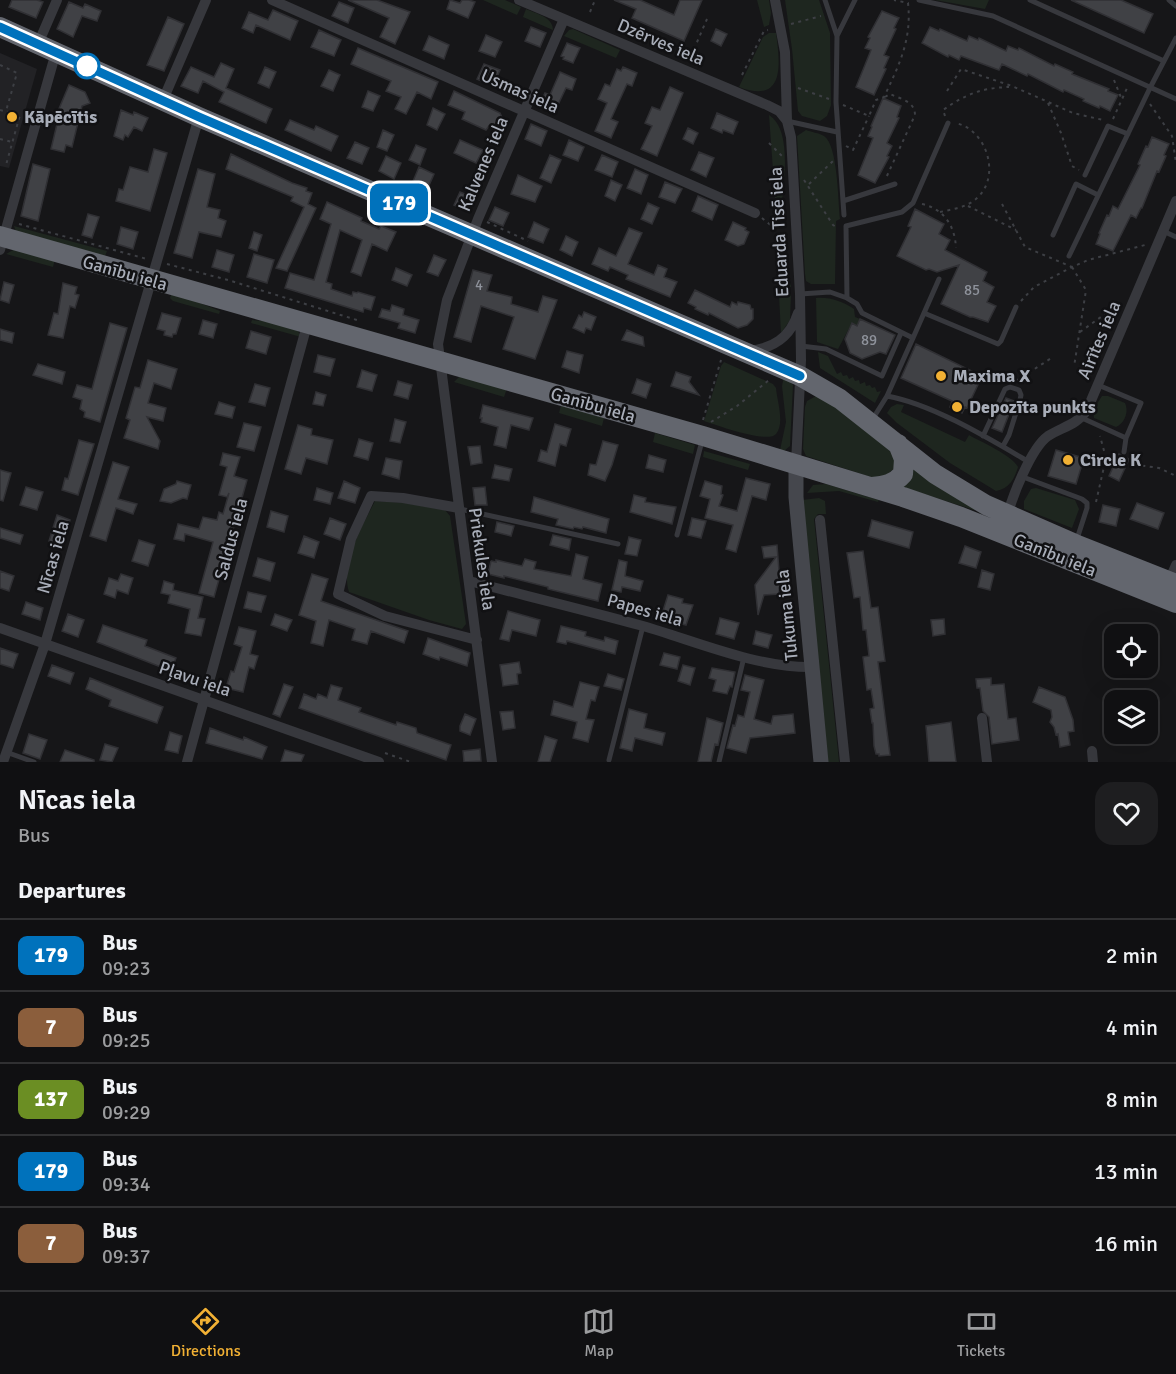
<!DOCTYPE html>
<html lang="en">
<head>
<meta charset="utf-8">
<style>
	:root { --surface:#101012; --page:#1e1e20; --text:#f1f3f6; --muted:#9c9d9f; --line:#303032; --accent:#f2b134 }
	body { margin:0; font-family:Signika,sans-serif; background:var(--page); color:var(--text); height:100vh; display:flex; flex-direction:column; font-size:22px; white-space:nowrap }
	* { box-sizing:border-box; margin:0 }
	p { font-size:20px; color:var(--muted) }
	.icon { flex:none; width:33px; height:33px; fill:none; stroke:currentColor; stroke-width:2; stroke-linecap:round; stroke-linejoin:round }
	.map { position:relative; height:762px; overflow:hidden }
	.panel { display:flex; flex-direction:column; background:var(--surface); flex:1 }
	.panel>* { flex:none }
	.badge { padding:0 12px; border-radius:9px; font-size:21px; line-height:39px }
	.buttons { position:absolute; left:1104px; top:624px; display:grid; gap:12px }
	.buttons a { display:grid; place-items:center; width:54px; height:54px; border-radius:12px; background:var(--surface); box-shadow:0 6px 24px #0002,0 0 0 2px var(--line); font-size:30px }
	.map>.badge { position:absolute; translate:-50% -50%; box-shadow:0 0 0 3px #fff }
	h2 { padding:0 18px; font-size:22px; line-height:54px }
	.round { display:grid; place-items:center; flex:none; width:63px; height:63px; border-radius:18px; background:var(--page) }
	.headline { display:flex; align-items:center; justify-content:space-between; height:102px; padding:0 18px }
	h1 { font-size:28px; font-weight:600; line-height:45px }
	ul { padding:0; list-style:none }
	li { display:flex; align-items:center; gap:18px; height:72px; padding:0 18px; border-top:2px solid var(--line) }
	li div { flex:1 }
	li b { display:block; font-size:22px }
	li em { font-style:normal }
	li .badge { min-width:66px; font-weight:700; text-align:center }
	.dock { display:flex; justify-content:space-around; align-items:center; height:84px; border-top:2px solid var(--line); background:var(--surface); font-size:16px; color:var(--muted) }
	.dock a { display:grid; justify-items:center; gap:3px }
	.dock .active { color:var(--accent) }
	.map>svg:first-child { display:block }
</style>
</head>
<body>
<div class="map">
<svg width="1176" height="762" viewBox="0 0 1176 762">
	<rect width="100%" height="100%" fill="#161618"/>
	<path fill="#222225" d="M0 53 37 69 9 168 0 166Z"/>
	<path fill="#1e261f" d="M483 0H505L521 7 517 15Z
		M757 0H769L771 13 769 25 764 27Z
		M785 0H819L830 33 831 105 827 116 820 121 802 116 798 111 792 49Z
		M935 0H989L985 9Z
		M526 9C537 14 553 17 553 30L523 17Z
		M573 29 620 50 616 58 564 36 569 30Z
		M769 33H776C780 62 786 105 739 87L763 37Z
		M769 115C792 130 784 179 782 203L775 198Z
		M806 130C811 132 819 133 824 136 838 145 838 202 840 219L836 221 835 284H811L806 281 805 274 797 136Z
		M14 226 107 251 105 256 16 232Z
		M15 249 55 259 53 267 6 254Z
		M779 252 784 253 791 287 779 288 777 256Z
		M172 292 220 311 219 314 173 301 170 298Z
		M791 294 790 320 781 333 779 295Z
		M816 298C831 297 841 301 854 309L855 317 860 319 857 326 852 323 838 349 817 342Z
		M252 320 283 323 297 329 301 337 251 323Z
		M818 352 828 356 837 374 841 372 843 376 847 375 849 379 853 377 855 381 859 380 860 384 865 382 866 386 870 385 872 388 875 387 877 392 881 391 875 403 820 368Z
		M724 362 773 384 776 388C777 401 785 423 776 434 768 444 716 425 704 421L721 366Z
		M464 376 507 388 504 397 454 382 459 377Z
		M784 376 793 385 790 446 784 451 780 450 786 422 782 386Z
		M818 395 893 448 900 464 880 480 806 456 803 449 805 407 807 401Z
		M1102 396H1108L1125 403C1129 412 1125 423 1116 427L1094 418 1093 410Z
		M897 404 904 405 901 412 965 442 969 435C981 442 1012 455 1018 467 1015 478 1009 489 996 491L950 463 897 423 887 413 891 407Z
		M561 405 604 418 602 426 559 413Z
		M655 433 695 445 693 454 653 442Z
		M704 451 750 464 748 470 703 457Z
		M913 466 977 509 974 510 902 487Z
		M826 484 879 500 878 502 839 491 807 493 813 485Z
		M1036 488 1075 500 1079 509 1072 528 1024 509V501L1031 489Z
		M819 498 825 501 826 514H818L814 519 839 762H828L802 500Z
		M375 501 406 503 445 510 450 516 466 624 462 629 429 620 349 592C340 563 362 527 375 501Z"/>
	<path fill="#404145" stroke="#303034" stroke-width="1.5" d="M12 0H37L43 2 36 18 9 7Z
		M348 0H377L410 12 395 44 380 37 389 18Z
		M450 0 460 3 462 0H469L475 2 468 18 447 9Z
		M614 0H640L674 15 680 0H702L684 41 632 18 636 9Z
		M1071 0H1121L1153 14 1144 33Z
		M69 2 83 8 85 4 101 11 97 21 82 16 73 37 57 29Z
		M339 2 354 8 348 23 332 16Z
		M273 10 298 21 290 40 256 25 253 33 242 28 249 12 268 20Z
		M882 11 899 18 894 28 896 29 884 55 889 57 884 68 886 69 874 95 856 87 871 50 865 48 870 38 868 37Z
		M168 17 184 24 164 71 147 65Z
		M531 27 546 33 540 47 525 41Z
		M930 27 939 31 940 29 967 41 969 36 978 40 979 38 1006 51 1008 46 1018 50 1019 48 1054 66 1055 64 1073 72 1072 74 1109 89 1108 91 1118 95 1110 111 1100 106 1099 108 1083 101 1084 99 1064 90 1063 92 1028 74 1027 76 1002 64 999 70 961 56 959 60 949 55 948 57 922 43Z
		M716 29 727 34 721 46 711 41Z
		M319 30 341 40 334 56 311 47Z
		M486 35 502 42 495 57 479 51Z
		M429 36 449 45 444 59 423 50Z
		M567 43 580 48 573 63 563 59 564 57 561 56Z
		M358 48 438 82 431 99 417 92 406 114 395 109 401 97 386 91 391 81 351 64Z
		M221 63 234 69 226 88 272 109 266 123 219 102 224 92 203 81 198 93 181 86 191 67 214 77Z
		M484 64 500 70 493 86 477 79Z
		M265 67 276 72 269 88 258 83Z
		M623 67 637 73 632 86 627 84 611 119 618 122 611 138 595 131 607 103 598 99 605 84 610 86 617 69 621 71Z
		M329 70 340 75 333 91 321 86Z
		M560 72 576 79 572 90 566 88 554 113 539 106 545 93 550 95Z
		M69 85 85 92 90 103 82 106 72 147 66 145 64 152 51 149 57 124 52 123 55 110 58 111Z
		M670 87 683 93 657 156 641 149 652 126 645 123 652 107 660 110Z
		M368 91 380 96 373 111 362 107Z
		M454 91 500 113 505 124 494 128 489 126 486 130 462 119 465 112 448 105Z
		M883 98 901 106 897 117 899 118 887 143 892 146 887 156 889 157 875 183 858 175 873 138 868 136 872 127 871 126Z
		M433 108 445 114 437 130 427 125Z
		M121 110 133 115 134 112 148 118 142 131 134 127 128 137 125 135 123 140 114 136Z
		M717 113 738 122 733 134 723 130 722 133 711 128Z
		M290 120 314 130 316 126 338 136 331 151 285 130Z
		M531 124 547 131 541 146 525 139Z
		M688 128 698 133 693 144 683 139Z
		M383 130 394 135 387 151 377 147Z
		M1152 137 1169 144 1164 155 1166 156 1159 172 1157 171 1142 208H1141L1136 218 1131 215 1113 251 1096 244 1100 234 1099 233 1107 215 1109 216 1113 206 1118 209 1140 165 1138 164 1146 146 1148 147Z
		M460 140 483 150 476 163 454 153Z
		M569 140 584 147 578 161 563 155Z
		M355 142 369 148 362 164 347 158Z
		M416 145 426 149 420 165 409 160Z
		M154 149 167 153 150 211 116 201 119 189 123 190 130 167 148 172Z
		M699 152 714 158 706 177 691 170Z
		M231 154 292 183 307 188 306 191 312 193 308 204 316 208 287 271 276 268 304 207 291 201 293 197 226 169Z
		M550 155 561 160 551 183 540 178Z
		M602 155 618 162 612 177 595 170Z
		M386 156 401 163 394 179 379 171Z
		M33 164 50 169 38 221 21 216Z
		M419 167 434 174 426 192 411 186Z
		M198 169 215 174 207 207 220 210 218 218 226 221 221 237 199 232 192 258 174 253Z
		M635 169 648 175 641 194 627 188Z
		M518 175 542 186 535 202 511 194Z
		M611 180 622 185 615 201 605 196Z
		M665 182 682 189 675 203 659 197Z
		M460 192 474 198 469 211 454 205Z
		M698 196 718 205 712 220 692 211Z
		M327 202 362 218 361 221 379 229 381 226 396 232 387 251 372 244 361 276 351 272 362 240 340 230 326 282 332 284 331 289 352 296 353 292 357 293 358 292 375 297 371 310 364 308 363 312 285 288 290 273 314 280 331 224 320 219Z
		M648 203 659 208 652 224 641 219Z
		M495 207 509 213 503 226 489 220Z
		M915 209 944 224 939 234 950 240 945 250 987 272 983 281 994 287 987 302 996 306 988 322 973 317H970L941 304 959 265 937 272 929 269 926 270 897 256 911 227 908 226Z
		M88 214 99 217 92 238 82 235Z
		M534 222 549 229 543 243 528 237Z
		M733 222 746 228 745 230 749 232 744 244 738 246 725 240Z
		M121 227 138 232 133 249 117 244Z
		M629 228 642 233 628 264 654 275 658 265 667 269 664 277 677 282 670 297 626 279 628 275 610 267 608 271 592 264 599 248 616 256Z
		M254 232 262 235 257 251 249 248Z
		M566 236 578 242 572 256 560 250Z
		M217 250 234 255 229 272 212 267Z
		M254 254 274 260 267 283 247 277Z
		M434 255 446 260 438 276 427 272Z
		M396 268 412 275 407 286 392 280Z
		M473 270 492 275 487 291 512 297 511 304 538 312 543 296 557 300 535 359 503 349 514 317 481 306 471 342 454 337Z
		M4 282 14 285 9 303 0 300Z
		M63 283 77 287 75 294 79 295 75 308 70 306 63 338 48 335 54 313 58 314Z
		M695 290 730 307 732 302 737 305 738 302 750 305 751 309H753V319L747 325 738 328 709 313 708 315 695 309 696 307 688 303Z
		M392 305 404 309 403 315 419 320 415 333 398 328 400 323 379 317 382 309 390 311Z
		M584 312 596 317 591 330 586 328 584 333 573 328 579 315 582 317Z
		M162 313 181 318 176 334H173L172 337 164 335 165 331 157 329Z
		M860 319 895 335 886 354 880 352 862 359 850 353 845 339 852 323 857 326Z
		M203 320 217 324 213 338 199 334Z
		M110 323 127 328 100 422 84 417 85 412 80 409 82 400 73 397 77 385 92 389Z
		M0 329 14 333 12 343 0 340Z
		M627 330 643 337 644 346 622 340Z
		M251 331 271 337 266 354 246 348Z
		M916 344 982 376 967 408 965 407 962 413 950 407 952 401 901 378Z
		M567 351 583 355 579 373 562 367Z
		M318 355 335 359 330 376 314 372Z
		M148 360 177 369 171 389 154 383 148 403 166 408 163 421 147 417 160 441 158 449 124 438 130 420 126 418 135 387 140 388Z
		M38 364 65 372 62 384 33 375Z
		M362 370 377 375 372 391 357 387Z
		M676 372 691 377 689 382 699 395 671 386Z
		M637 379 651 384 646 398 632 393Z
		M398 381 412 385 408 399 394 395Z
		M255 384 270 388 265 406 249 402Z
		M316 392 326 395 323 406 313 404Z
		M1006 398 1014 401 1002 432 992 428Z
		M219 402 235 407 232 418 215 414Z
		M483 405 533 418 529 430 511 425 506 448 494 445 498 427 481 422 482 418H480Z
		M395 419 406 422 400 443 390 441Z
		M244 423 261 427 254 451 237 447Z
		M555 424 571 429 566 446 560 444 555 466 538 461 541 450 547 452Z
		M298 425 312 429 311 435 333 440 327 464 306 458 301 474 285 469Z
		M359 439 373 443 368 460 354 456Z
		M79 440 94 444 78 495 62 490 65 478 68 479Z
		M603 441 618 445 612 465 605 481 588 475 590 464 596 465Z
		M480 446 482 463 471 465 468 447Z
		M1056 450 1084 458 1076 484 1048 476Z
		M223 453 240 457 234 476 247 480 214 597 199 593 213 542 185 534 184 541 174 539 178 524 199 529 203 517 217 520 219 512 223 514 229 493 227 497 219 495 227 467 220 465Z
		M1119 454 1129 459 1119 481 1109 476Z
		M649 455 666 460 663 472 646 468Z
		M386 458 402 461 399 479 382 474Z
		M113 462 129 467 118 499 137 504 133 514 116 508 106 541 90 536Z
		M495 465 512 469 509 481 492 478Z
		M0 470 11 473 3 501 0 500Z
		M746 478 770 484 766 500 752 496 736 552 726 549 733 525 705 518 710 499 700 496 705 481 722 486 721 494 723 495 719 506 737 511Z
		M177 481 191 485 187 499 183 498 171 503 160 501 164 489 176 484Z
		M344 481 360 488 355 503 338 498Z
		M26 487 43 492 37 510 20 505Z
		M485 487 487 505H475L473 488Z
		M317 488 333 493 330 504 314 500Z
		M634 495 646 498 645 502 676 507 672 524 630 512Z
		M534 497 609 519 606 533 583 527 582 529 574 527 573 529 556 525 558 519 531 512Z
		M1137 503 1164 513 1158 529 1130 519Z
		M1103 505 1120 509 1116 526 1099 522Z
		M271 511 288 516 284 532 267 527Z
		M57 515 70 520 63 545 49 541Z
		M330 518 346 524 340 540 324 534Z
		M692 518 706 521 701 538 688 535Z
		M872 520 913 532 909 548 868 536Z
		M497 522 514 526 511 536 495 532Z
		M0 528 23 535 20 544 0 538Z
		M553 535 571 539 569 550 550 545Z
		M304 536 319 542 314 558 298 553Z
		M629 537 641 540 637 556 625 554Z
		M139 540 155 545 148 566 132 561Z
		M777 545 780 584 782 586 779 591V594L764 595 758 615 755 585 776 557 764 558 762 547Z
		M965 546 981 552 976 568 959 563Z
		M863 551 871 608 878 607 885 661 878 662 890 755 879 756V754H876L874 746 873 723H872L870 709 874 708 871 689 867 690 863 657 869 656 866 630H863L860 597 854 598 847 553Z
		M576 554 588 557 583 579 602 584 598 601 548 589V587L504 576V578L488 574 491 561 496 562V560L522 566 525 559 536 562 534 569 571 576Z
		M258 558 275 563 270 581 253 576Z
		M619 560 627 562 625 576 643 581 640 591 622 587 621 592 612 590Z
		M982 570 994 574 990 590 978 587Z
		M0 571 14 576 9 591 0 588Z
		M121 574 133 578 128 594 117 590 115 598 104 594 109 578 118 581Z
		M312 574 328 579 321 601 408 631 404 643 371 631 367 644 352 640 355 629 329 620 323 646 311 643 316 621 299 615Z
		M164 581 174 584 173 590 203 597 198 618 205 619 201 636 185 633 190 609 168 603 170 595 161 593Z
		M248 592 266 596 261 612 244 608Z
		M668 595 683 599 682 603 693 605 686 625 667 620 668 616 662 614Z
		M26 602 43 608 40 620 22 614Z
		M508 611 540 620 536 636 512 630 509 641 500 639Z
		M68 614 84 620 78 637 62 631Z
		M275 614 292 620 287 631 271 625Z
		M720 618 739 623 734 639 716 634Z
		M944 619 945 634 933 636 931 620Z
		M103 625 147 640 145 646 176 658 171 671 97 642Z
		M561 626 586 632 585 636 604 641 605 637 618 641 615 654 567 641 566 644 557 642Z
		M239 627 256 631 250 654 258 656 254 669 249 667 243 692 226 688 231 671 234 672 242 647 234 644Z
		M756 631 772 635 768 648 753 644Z
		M428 638 470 653 467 666 440 657 439 660 423 654Z
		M0 648 18 654 13 668 0 664Z
		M664 653 680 657 677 669 660 665Z
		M519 662 521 673 517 674 518 684 503 686 500 665Z
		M52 665 74 673 70 684 48 676Z
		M683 665 695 668 690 685 678 681Z
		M712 668 735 672 732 687 730 686 727 694 713 691 716 680 709 678Z
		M608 674 624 679 621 690 604 686Z
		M745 675 764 680 754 719 771 724 773 716 793 714 795 733 750 738 746 753 727 748 733 725 735 726 738 715 744 717 750 692 741 690Z
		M90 678 163 707 157 723 109 706 111 700 86 689Z
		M991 678V685L1004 684 1008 719 1016 718 1019 740 992 744 989 717 983 711 980 688H977L976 679Z
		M580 682 599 687 595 701 591 700 586 719 594 720 588 742 573 738 577 722 551 715 554 701 573 707Z
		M284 684 293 687 280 717 273 714Z
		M331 685 342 688 338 700 361 708 359 712 396 725 397 722 416 728 417 733 451 745 446 760 299 708 304 694 316 699 318 694 327 698Z
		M1039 687 1065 697 1073 720 1074 731 1068 732 1070 745 1060 747 1058 734 1056 735 1054 727 1050 722 1052 717 1051 710 1033 702Z
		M629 709 647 714 644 728 665 733 662 745 635 738 632 751 620 748Z
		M513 711 515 728 503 730 500 712Z
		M465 714 476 719 470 735 460 731V726Z
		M707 718 723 723 718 745 715 744 711 762H698Z
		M951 722 956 762H929L926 726Z
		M210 728 243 740 244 737 267 747 262 759 206 743Z
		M170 732 182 736 178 753 165 750Z
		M29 734 47 740 40 759 23 753Z
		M545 736 557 740 550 762H538Z
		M105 744 118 748 112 762 100 760Z
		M480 749 481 761 464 762 463 751Z
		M65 750 94 760V762H60Z
		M285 750 304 755 301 762H281Z"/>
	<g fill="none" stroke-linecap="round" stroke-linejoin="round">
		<path stroke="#3d3f44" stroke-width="2" stroke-dasharray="3 4.5" stroke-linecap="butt" d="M590 12 595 0
			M791 24 821 16
			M691 56 707 19
			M0 65 17 73 6 111
			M742 75 764 31 768 30
			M1114 80 1122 100
			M798 88 829 99
			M947 91 961 69 1012 86 1073 113 1103 120
			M885 97 890 94C900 99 915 101 915 115L886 178
			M1048 103 1061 133 1072 166 1079 170
			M1150 104 1172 136 1176 163
			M843 105 869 116 876 100 884 97C899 65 912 40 908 3L894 0
			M0 110 20 115 6 165
			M945 116 943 110C966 94 981 88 1009 87
			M1113 119 1128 86
			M0 139 12 142
			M769 143 782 156
			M846 146 853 150 869 116
			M804 180 833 225 838 228
			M809 184 833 161
			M922 204C944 209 955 226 956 248
			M1002 204 1025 247 1072 267
			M968 206 1016 230
			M940 212C954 209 969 207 979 196 1001 173 985 128 955 123
			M762 218 773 227
			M487 222 528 241
			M19 224 147 259
			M167 264 228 280 360 321
			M1072 267 1086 290 1074 367
			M1021 301 1034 287 1072 267 1088 260 1145 245
			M1080 332 1119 304
			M1016 381 1053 357
			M703 420 721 360
			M711 422 737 406 769 380
			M1130 458 1138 465 1159 468 1176 476
			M1096 502 1106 458 1100 436
			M385 753 411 762"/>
		<path stroke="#37383d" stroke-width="5" d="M825 0 837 36 836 102 844 215
			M919 0 993 16 1176 99
			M1030 0 1164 61
			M1169 0 1176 6
			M837 36 855 0
			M787 121 837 132
			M1085 175 1108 126 1128 134
			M843 201 895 184
			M1163 231 1176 237
			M1053 235 1076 184 1098 195
			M1069 256 1150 88 1176 38
			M800 294 830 292 847 298 846 226 902 212 913 203 948 123
			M847 298 857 304 862 313 913 338 939 279
			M924 313 998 344 1001 341 1016 307
			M801 346 826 349 882 376 901 333
			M887 396 913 338
			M1082 418 1126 438 1141 403 1098 385
			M872 420 887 396C932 404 988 438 1029 462
			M983 436 1005 389 1010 387 1019 390 1021 395 1020 400 1009 435 1003 446
			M1124 452 1126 438
			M1023 477 1082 499 1087 503V508L1076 542
			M460 509 618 544
			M677 535 702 441
			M6 752 34 762
			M609 760 643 626
			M719 762 744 657"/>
		<path stroke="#37383d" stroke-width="10" d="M272 0 755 213
			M519 0 767 105 779 111 787 121
			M775 0 785 52 787 121 791 137 800 294 801 360 796 464
			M38 44 57 0
			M163 100 206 0
			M0 250 56 52
			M747 351C773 349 790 338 798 313
			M459 508 403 498 371 496 351 539 338 594 385 616 477 640
			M1007 517C1012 497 1031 448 1048 436 1062 427 1077 425 1087 410L1176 201
			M820 520 845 762
			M469 581C527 596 585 610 643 626 695 641 757 668 812 667
			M1169 581 1176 565
			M0 628 379 762
			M982 718 987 762
			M1092 751 1093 762
			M3 762 45 644 199 117
			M187 762 307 325
			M492 762 438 344 447 300 478 219 564 19"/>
		<path stroke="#45474d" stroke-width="15" d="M796 464V497L821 762"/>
		<path stroke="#63666e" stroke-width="20" d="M0 27 199 117 800 376 840 399 935 474 986 505 1075 544 1176 584
			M0 236 703 436 903 497 961 517 1176 603
			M872 487C885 486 894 484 903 474L904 459 898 444"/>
	</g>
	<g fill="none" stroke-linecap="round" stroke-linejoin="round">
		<defs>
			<path id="line" d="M0 27 199 117 800 376"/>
		</defs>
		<use href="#line" stroke="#fff" stroke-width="14"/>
		<use href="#line" stroke="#0072bc" stroke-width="9"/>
	</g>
	<circle fill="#fff" stroke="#0072bc" stroke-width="3" cx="87" cy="66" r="12"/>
	<g fill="#f2b134" stroke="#111113" stroke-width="2">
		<circle cx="12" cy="117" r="6"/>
		<circle cx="941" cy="376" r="6"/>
		<circle cx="957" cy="407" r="6"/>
		<circle cx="1068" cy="460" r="6"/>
	</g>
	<g text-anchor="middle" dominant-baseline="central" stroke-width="5" stroke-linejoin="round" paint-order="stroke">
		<g font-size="15" fill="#8e929b">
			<text x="479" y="285">4</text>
			<text x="972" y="290">85</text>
			<text x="869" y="340">89</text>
		</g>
		<g font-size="18" fill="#a8adb8" stroke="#111113">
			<text transform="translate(661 42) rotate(23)">Dzērves iela</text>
			<text transform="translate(520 91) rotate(24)">Usmas iela</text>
			<text transform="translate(483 164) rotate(-67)">Kalvenes iela</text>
			<text transform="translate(779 232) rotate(-93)">Eduarda Tisē iela</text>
			<text transform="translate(125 273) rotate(16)">Ganību iela</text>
			<text transform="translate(1099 340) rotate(-67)">Airītes iela</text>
			<text transform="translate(593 405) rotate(16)">Ganību iela</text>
			<text transform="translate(231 539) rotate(-75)">Saldus iela</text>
			<text transform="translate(1055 555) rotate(22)">Ganību iela</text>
			<text transform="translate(53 557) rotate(-74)">Nīcas iela</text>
			<text transform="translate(482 559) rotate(82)">Priekules iela</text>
			<text transform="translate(645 610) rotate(16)">Papes iela</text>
			<text transform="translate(787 615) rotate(-96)">Tukuma iela</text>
			<text transform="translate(195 679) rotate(19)">Pļavu iela</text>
		</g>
		<g font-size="18" font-weight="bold" fill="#a8adb8" stroke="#111113" text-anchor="start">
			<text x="24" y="117">Kāpēcītis</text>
			<text x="953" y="376">Maxima X</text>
			<text x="969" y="407">Depozīta punkts</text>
			<text x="1080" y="460">Circle K</text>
		</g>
	</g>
</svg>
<div class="buttons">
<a><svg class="icon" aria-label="locate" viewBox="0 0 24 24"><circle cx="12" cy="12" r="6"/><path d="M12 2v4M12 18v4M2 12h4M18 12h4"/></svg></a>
<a><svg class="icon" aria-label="layers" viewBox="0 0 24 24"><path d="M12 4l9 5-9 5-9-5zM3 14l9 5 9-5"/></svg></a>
</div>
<b class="badge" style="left:399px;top:203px;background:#0072bc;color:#fff">179</b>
</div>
<section class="panel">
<div class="headline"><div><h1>Nīcas iela</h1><p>Bus</p></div><a class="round"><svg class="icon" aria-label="heart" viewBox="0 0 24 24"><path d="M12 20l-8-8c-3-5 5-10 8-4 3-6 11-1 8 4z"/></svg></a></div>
<h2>Departures</h2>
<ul>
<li><span class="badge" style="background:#0072bc;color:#fff">179</span><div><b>Bus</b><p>09:23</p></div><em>2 min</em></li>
<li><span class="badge" style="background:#8b5e3c;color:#fff">7</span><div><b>Bus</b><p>09:25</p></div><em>4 min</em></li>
<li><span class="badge" style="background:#6b8e23;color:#fff">137</span><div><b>Bus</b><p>09:29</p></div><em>8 min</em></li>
<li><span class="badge" style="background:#0072bc;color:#fff">179</span><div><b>Bus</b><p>09:34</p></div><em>13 min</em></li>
<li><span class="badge" style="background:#8b5e3c;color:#fff">7</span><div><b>Bus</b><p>09:37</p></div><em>16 min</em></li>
</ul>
</section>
<nav class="dock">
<a class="active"><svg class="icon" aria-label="directions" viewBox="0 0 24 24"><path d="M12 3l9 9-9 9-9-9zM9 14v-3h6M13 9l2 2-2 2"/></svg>Directions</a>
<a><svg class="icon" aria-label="map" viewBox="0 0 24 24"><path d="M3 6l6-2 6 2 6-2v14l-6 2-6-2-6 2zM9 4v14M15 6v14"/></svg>Map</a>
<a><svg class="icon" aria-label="tickets" viewBox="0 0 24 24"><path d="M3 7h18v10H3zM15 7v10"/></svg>Tickets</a>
</nav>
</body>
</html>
